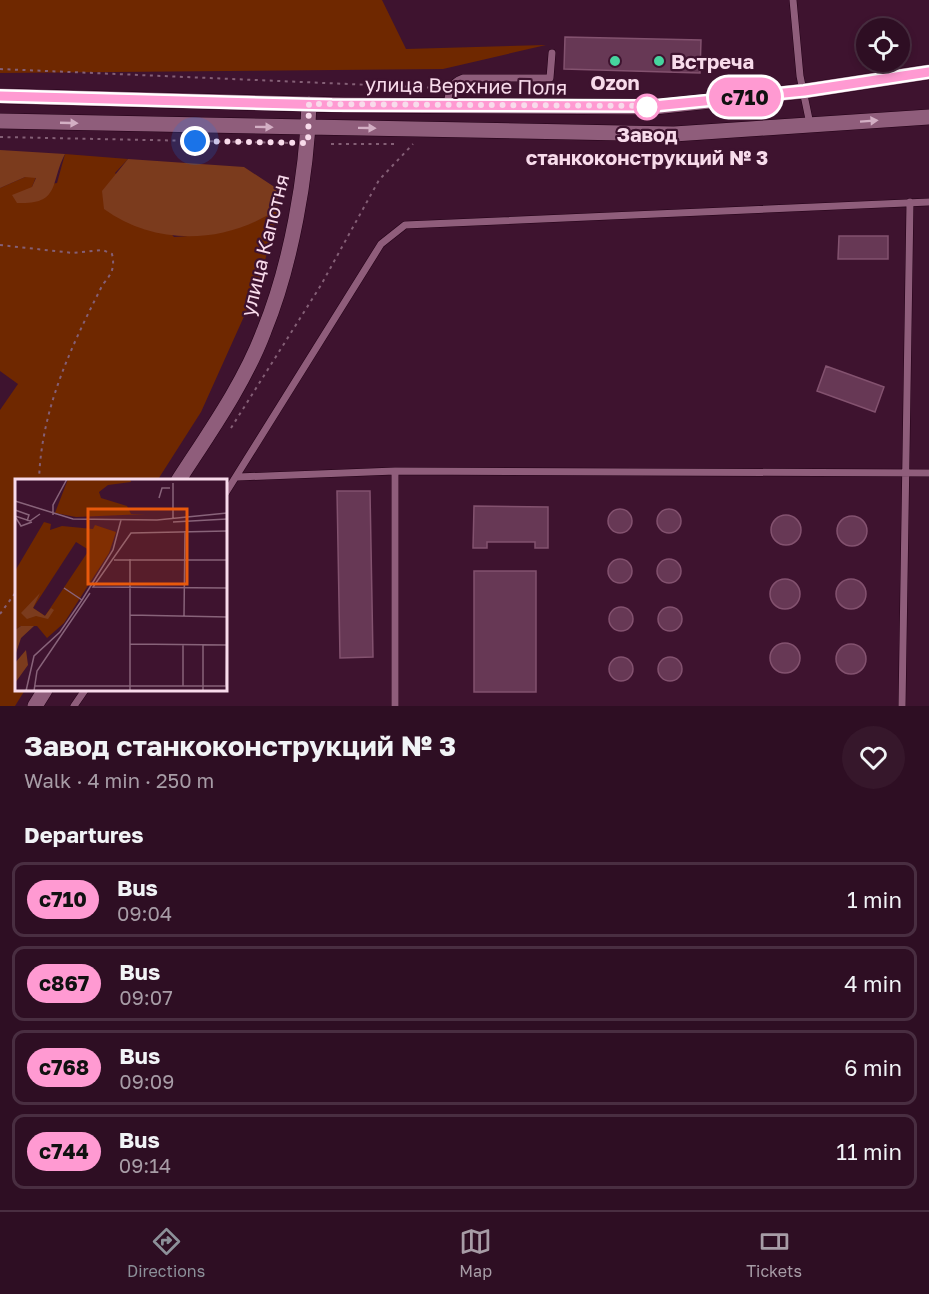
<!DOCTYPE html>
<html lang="en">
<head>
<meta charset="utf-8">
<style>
	:root { --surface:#2e0e23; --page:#36172b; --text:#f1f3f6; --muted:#a79ca6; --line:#492e41; --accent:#8c9099 }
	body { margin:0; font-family:"Golos Text",sans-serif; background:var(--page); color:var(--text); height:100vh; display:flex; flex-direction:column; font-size:22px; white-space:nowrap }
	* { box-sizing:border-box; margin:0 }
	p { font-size:20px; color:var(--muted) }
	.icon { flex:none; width:33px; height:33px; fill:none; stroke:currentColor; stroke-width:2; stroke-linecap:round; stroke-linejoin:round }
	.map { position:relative; height:706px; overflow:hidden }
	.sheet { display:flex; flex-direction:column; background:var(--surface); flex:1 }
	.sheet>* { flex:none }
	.badge { padding:0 12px; border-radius:20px; font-size:21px; line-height:39px }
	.buttons { position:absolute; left:856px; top:18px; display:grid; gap:12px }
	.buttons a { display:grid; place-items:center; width:54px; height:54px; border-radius:50%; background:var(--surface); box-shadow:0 3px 9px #0003,0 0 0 2px var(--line); font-size:30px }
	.you { position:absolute; width:30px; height:30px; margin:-15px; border:4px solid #fff; border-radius:50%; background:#1a73e8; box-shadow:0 0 0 9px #1a73e833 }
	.map>.badge { position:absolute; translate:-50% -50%; box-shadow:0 0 0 3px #fff }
	h2 { padding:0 24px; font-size:22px; line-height:54px }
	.round { display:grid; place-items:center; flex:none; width:63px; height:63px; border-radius:32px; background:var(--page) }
	.headline { display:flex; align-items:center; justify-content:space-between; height:102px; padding:0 24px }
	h1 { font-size:28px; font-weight:700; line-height:45px }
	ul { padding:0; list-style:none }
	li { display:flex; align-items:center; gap:18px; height:75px; margin:0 12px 9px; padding:0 12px; border:3px solid var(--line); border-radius:12px }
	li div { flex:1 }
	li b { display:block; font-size:22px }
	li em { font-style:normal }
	li .badge { min-width:66px; font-weight:700; text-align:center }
	.tab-bar { display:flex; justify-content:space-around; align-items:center; height:84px; border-top:2px solid var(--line); background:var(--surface); font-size:16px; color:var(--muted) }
	.tab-bar a { display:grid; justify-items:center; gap:3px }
	.tab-bar .selected { color:var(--accent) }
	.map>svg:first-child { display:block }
</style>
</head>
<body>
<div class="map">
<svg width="929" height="706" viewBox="0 0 929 706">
	<rect width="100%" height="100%" fill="#3e132f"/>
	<path fill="#6f2800" d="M0 0H382L406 49 546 45 443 69 0 73Z
		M65 154 128 159 115 173 174 237C212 235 247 230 279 208L259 283 201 412 157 481H16V690H25L15 706H0V410L18 384 0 371V188L25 177H36L32 187 57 183Z"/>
	<path fill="#7b3b1d" d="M0 150 65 154C50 182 61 205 17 203L12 195 32 187 36 178 25 177 0 188Z
		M128 159 244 167 276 188 279 208C227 244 156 247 104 209L102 191Z"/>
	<path fill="#673855" stroke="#83526f" stroke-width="1.5" d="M565 37 701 40 700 73 564 69Z
		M839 236H888V259H838Z
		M826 366 884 387 875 412 817 391Z
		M337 491H370L373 657 340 658Z
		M474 506 548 507V548H535V542H487V548H473Z
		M657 521a12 12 0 1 1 24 0a12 12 0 1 1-24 0Z
		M608 521a12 12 0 1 1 24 0a12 12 0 1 1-24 0Z
		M771 530a15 15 0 1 1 30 0a15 15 0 1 1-30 0Z
		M837 531a15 15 0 1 1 30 0a15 15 0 1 1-30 0Z
		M608 571a12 12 0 1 1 24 0a12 12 0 1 1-24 0Z
		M657 571a12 12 0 1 1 24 0a12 12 0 1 1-24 0Z
		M474 571H536V692H474Z
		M836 594a15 15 0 1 1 30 0a15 15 0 1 1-30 0Z
		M770 594a15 15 0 1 1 30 0a15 15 0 1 1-30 0Z
		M609 619a12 12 0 1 1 24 0a12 12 0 1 1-24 0Z
		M658 619a12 12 0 1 1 24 0a12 12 0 1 1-24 0Z
		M770 658a15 15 0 1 1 30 0a15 15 0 1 1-30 0Z
		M836 659a15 15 0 1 1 30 0a15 15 0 1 1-30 0Z
		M609 669a12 12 0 1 1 24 0a12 12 0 1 1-24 0Z
		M658 669a12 12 0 1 1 24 0a12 12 0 1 1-24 0Z"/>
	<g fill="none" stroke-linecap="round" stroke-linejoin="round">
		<defs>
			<path id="service" d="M793 0 800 76 810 124
				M447 106C449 92 449 83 463 78H550L552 53
				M238 477 395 471 929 473
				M225 494 381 244 405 225 929 202
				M74 706 85 690
				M395 706V471
				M902 706 910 202"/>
			<path id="secondary" d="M0 96 344 105 654 107 804 91 929 72
				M0 121 674 134 929 117
				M178 481C209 433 244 384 264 331 291 265 307 175 309 104
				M35 706 45 690"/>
		</defs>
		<use href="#service" stroke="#220016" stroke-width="8"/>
		<use href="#secondary" stroke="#220016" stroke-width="16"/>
		<path stroke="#845f76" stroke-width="2" stroke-dasharray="3 4.5" stroke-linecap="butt" d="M0 69 441 88
			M0 137 294 143
			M331 144H397
			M0 245 73 253 103 250 112 254C115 267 112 274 103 284 71 347 41 409 39 481
			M231 428 321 285 379 180 413 144
			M0 614 16 592"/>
		<use href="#service" stroke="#8f5d7b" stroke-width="7"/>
		<use href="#secondary" stroke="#8f5d7b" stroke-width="15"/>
	</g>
	<defs><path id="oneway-solid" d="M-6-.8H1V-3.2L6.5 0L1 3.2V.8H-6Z" transform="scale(1.5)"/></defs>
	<g fill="#d3afc4">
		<use href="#oneway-solid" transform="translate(869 121) rotate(-4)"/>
		<use href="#oneway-solid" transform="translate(69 123) rotate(2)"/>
		<use href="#oneway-solid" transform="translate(264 127) rotate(1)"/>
		<use href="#oneway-solid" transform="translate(367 128) rotate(1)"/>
	</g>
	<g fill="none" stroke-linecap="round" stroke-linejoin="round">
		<defs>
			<path id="line" d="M0 96 332 105 654 106 804 91 929 72"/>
		</defs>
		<use href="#line" stroke="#fff" stroke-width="14"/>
		<use href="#line" stroke="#ff9ad2" stroke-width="9"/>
		<path stroke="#f8dbeb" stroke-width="6" stroke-dasharray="0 10.8" d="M195 141 308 143 309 104 654 106 647 107"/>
	</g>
	<g fill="#46d49e" stroke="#3e132f" stroke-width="2">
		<circle cx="615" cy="61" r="6"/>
		<circle cx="659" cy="61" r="6"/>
	</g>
	<circle fill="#fff" stroke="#ff9ad2" stroke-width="3" cx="647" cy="107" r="12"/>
	<g text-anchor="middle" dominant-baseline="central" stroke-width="4.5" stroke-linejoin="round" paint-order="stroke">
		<g font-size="20" font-weight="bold" fill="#f8dbeb" stroke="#3e132f" text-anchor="start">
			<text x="671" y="61">Встреча</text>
			<text x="615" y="82" text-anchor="middle">Ozon</text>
		</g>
		<g font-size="20" fill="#f8dbeb" stroke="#3e132f">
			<text transform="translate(466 85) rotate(1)">улица Верхние Поля</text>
			<text transform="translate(264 245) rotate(-76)">улица Капотня</text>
		</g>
		<g font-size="20" font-weight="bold" fill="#f8dbeb" stroke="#3e132f">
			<text x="647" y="134">Завод<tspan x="647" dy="23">станкоконструкций № 3</tspan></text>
		</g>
	</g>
	<g transform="translate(15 479)">
		<rect width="212" height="212" fill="#3e132f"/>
		<path d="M53 0H115L116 3 93 6 84 13 86 19 112 27 116 35H131L61 38 40 34ZM29 43 36 45 35 51 47 47 78 50 80 46 101 53 94 74 49 144 32 159 22 147H6L0 151V92ZM61 63 74 71 30 137 18 129Z" fill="#6f2800" fill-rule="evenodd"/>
		<path d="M25 114 18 129 30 137 36 129 39 131 33 140 21 137 12 140 6 134ZM6 147H19L6 159 0 177V151ZM11 171 13 186 0 204V184Z" fill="#7b3b1d"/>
		<path fill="none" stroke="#88637a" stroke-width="1.5" d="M158 4V39M144 19 147 9H155M0 22 58 40 142 41 212 34M0 31 14 36 12 42M38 36V26L52 0M0 37 15 42 25 35M1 39 6 47 17 43M158 43 212 40M212 52 116 54 78 108 212 109M99 81H212M49 109 67 121M115 136 212 138M169 137 170 52M115 165 212 166M168 166V207M188 166V212M19 207H212M211 207 212 143M11 212 19 177 45 153 67 121 98 71 106 41M19 212 22 192 75 114M115 212V80"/>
		<path fill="#e8590c" fill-opacity="0.15" stroke="#e8590c" stroke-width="3" d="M73 30H172V105H73Z"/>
		<rect width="212" height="212" fill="none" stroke="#f8dbeb" stroke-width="3"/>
	</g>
</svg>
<div class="buttons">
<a><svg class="icon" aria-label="locate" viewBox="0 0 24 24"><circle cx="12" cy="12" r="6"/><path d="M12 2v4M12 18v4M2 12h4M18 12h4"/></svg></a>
</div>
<div class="you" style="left:195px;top:141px"></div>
<b class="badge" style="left:745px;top:97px;background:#ff9ad2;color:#111">с710</b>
</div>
<section class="sheet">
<div class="headline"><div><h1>Завод станкоконструкций № 3</h1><p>Walk · 4 min · 250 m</p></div><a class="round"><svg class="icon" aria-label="heart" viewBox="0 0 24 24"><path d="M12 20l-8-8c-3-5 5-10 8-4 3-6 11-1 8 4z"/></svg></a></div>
<h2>Departures</h2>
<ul>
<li><span class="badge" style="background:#ff9ad2;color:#111">с710</span><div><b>Bus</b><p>09:04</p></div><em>1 min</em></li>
<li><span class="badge" style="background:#ff9ad2;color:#111">с867</span><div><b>Bus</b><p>09:07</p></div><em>4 min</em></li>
<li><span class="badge" style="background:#ff9ad2;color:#111">с768</span><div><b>Bus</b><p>09:09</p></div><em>6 min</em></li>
<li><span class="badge" style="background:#ff9ad2;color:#111">с744</span><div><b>Bus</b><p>09:14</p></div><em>11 min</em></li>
</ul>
</section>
<nav class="tab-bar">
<a class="selected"><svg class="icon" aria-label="directions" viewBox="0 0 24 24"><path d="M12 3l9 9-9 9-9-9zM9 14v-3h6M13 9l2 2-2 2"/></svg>Directions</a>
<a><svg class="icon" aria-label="map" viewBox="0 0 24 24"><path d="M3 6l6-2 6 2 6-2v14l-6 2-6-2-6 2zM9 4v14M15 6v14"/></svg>Map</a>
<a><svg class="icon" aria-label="tickets" viewBox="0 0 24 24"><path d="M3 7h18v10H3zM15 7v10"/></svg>Tickets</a>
</nav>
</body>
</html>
